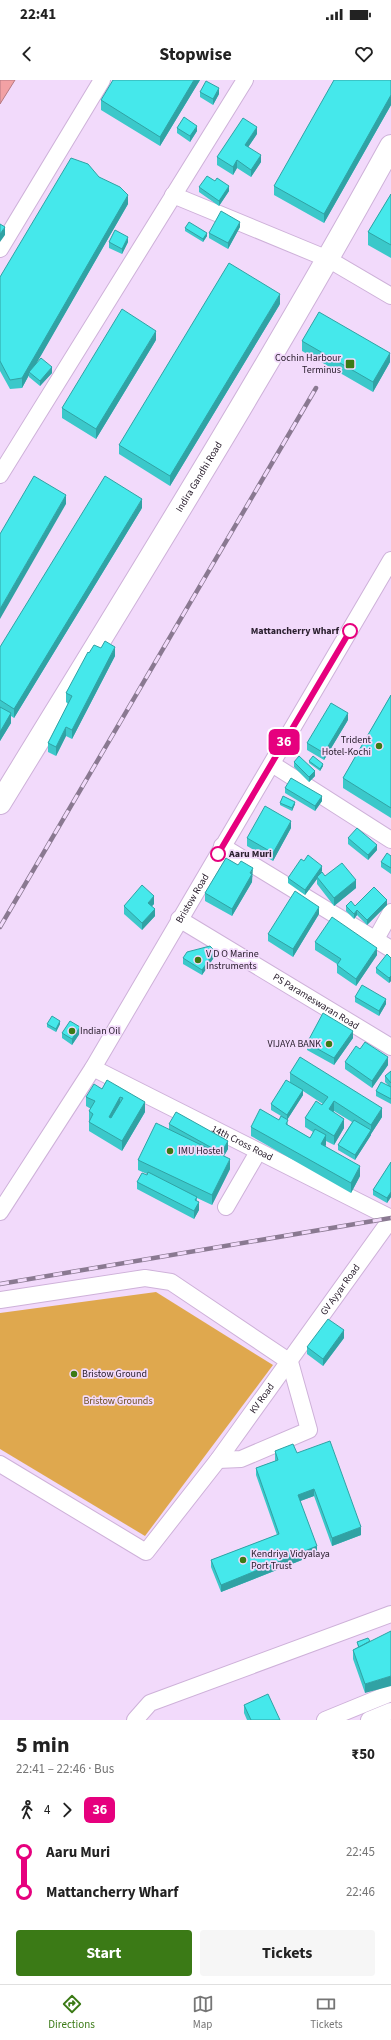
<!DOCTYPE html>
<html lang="en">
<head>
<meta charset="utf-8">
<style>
	:root { --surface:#fff; --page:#f6f6f6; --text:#222; --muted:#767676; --line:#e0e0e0; --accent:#3b7a16 }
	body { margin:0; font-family:"Source Sans 3",sans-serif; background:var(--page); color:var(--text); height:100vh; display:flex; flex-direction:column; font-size:15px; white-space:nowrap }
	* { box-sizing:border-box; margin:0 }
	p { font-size:13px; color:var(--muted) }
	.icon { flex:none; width:22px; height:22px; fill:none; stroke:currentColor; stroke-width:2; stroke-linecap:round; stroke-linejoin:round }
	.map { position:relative; height:1640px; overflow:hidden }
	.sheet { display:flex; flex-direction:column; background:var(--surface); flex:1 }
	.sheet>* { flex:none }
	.badge { padding:0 8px; border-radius:6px; font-size:14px; line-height:26px }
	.map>.badge { position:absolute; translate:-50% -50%; box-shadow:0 0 0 2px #fff }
	.legs { display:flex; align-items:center; gap:6px; height:44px; padding:0 16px; font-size:13px }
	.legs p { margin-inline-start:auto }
	.overview { display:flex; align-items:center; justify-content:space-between; height:68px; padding:0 16px }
	h1 { font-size:22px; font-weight:700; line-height:30px }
	.cta { display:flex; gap:8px; margin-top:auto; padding:8px 16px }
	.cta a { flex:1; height:46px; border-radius:4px; background:var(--accent); color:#fff; font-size:16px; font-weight:700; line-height:46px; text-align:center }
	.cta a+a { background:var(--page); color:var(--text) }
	ul { padding:0 16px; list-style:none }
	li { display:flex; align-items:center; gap:14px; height:40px; font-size:15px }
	li i { display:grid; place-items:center; width:6px; height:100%; margin:0 5px; background:currentColor }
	li i::after { content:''; width:10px; height:10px; margin:-5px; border:3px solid; border-radius:50%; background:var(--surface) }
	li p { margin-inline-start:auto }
	li:first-child i { background:linear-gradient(#0000 50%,currentColor 0) }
	li:last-child i { background:linear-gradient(currentColor 50%,#0000 0) }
	.status { display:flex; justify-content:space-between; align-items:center; height:28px; padding:0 20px; background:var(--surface); direction:ltr }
	.status svg { height:11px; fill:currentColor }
	header { display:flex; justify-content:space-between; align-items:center; height:52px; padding:0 16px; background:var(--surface); font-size:18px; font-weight:700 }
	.tab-bar { display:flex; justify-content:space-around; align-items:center; height:56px; border-top:1px solid var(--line); background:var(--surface); font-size:11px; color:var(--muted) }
	.tab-bar a { display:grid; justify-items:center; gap:2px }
	.tab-bar .selected { color:var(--accent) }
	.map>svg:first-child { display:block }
</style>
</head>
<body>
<div class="status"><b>22:41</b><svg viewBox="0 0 49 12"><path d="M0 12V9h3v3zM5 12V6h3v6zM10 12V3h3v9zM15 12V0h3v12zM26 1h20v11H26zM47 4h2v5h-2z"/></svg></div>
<header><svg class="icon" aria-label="back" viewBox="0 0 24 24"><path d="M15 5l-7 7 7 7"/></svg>Stopwise<svg class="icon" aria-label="heart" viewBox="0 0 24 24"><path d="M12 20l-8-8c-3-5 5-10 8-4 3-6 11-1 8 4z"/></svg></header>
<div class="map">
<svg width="391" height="1640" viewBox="0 0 391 1640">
	<rect width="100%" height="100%" fill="#f2dafb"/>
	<path fill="#dfa84e" d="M156 1212 273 1285 145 1456 0 1369V1233Z"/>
	<path fill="#f2a1a4" stroke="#b67a81" d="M0 0H15L0 24Z"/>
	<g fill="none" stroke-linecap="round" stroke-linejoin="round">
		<defs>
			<g id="minor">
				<path d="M173 115 328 179 391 216"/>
				<path d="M0 169 102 0"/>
				<path d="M0 395 245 0"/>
				<path d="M272 684 391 760"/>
				<path d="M222 766 391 869"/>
				<path id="s1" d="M179 839 391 967"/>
				<path d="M376 859 391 832"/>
				<path id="s2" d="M93 988 391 1138"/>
				<path d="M226 1127 258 1072"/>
				<path id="s3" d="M0 1132 93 988 391 480"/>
				<path d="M0 1220 145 1198 171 1202 290 1282"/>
				<path d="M218 1380 241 1379 309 1350 290 1282"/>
				<path id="s4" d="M0 1384 146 1472 218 1380 391 1139"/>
				<path d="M135 1640 150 1623 391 1534"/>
				<path d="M325 1640 391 1613"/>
				<path d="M369 1640 391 1631"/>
			</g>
			<g id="highway">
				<path id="s5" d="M0 723C133 506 268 289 391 66"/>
			</g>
		</defs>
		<use href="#minor" stroke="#ceb1d9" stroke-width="18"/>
		<use href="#highway" stroke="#ceb1d9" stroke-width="24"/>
		<use href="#minor" stroke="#fff" stroke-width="16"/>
		<use href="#highway" stroke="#fff" stroke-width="22"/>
		<defs>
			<path id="rail" d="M0 847 316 308
				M0 1204 391 1138"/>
		</defs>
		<use href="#rail" stroke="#8a7991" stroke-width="4.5"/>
		<use href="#rail" stroke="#f2dafb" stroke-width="3" stroke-dasharray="9" stroke-linecap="butt"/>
	</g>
	<path fill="#3bc8ca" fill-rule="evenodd" d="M200 0 160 66 101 30V20Z
		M391 0V25L324 143 274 115V106Z
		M200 12 219 14 213 25 200 17Z
		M177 48 197 51 190 62 177 53Z
		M257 54 248 67 261 82 251 97 237 88 233 95 217 85V77Z
		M99 97 128 124 35 285 52 293 40 306 29 297V295L22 308 10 309 0 291V197Z
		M199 107 229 111 219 126 199 112Z
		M391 114V178L368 165V152Z
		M240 147 228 169 209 158V153Z
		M185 148 207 156 203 162 185 151Z
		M109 162H128L122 174 109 168Z
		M280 224 170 406 119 374V365Z
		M156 260 96 359 62 338V328Z
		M302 261 390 282 373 312 302 271Z
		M142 428 14 638 11 636V643L0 661V567Z
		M89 573 115 576 72 659 66 656 56 676 48 672V663L68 624 66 622V613Z
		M391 615V738L343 708V698Z
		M348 640 324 680 307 670V663Z
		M309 681 323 686 320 691 309 683Z
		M294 682 315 696 309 702 294 687Z
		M285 708 322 721 315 731 285 713Z
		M280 723 295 724 292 731 280 725Z
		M291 748 273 781 247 766V758Z
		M348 758 377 770 368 780 348 764Z
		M391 776V794L381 787V782Z
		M304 781 322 791 320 794 356 808 334 826 317 804V799L305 815 288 803V798Z
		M253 796 252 797V802L232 836 205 821V813Z
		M154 824 152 826 155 836 142 850 124 834V826Z
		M387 825 367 845 357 835 354 839 346 831V826Z
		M319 834 293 877 268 861V854Z
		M315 862 377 875 356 906 337 893V884L315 870Z
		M215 876 202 895 183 884V878Z
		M391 878V901L389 903 376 893V888Z
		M355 917 386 924 379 936 355 922Z
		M47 944H60L56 952 47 947Z
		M62 953H80L72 965 62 958Z
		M353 958 334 985 307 970V963Z
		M345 982 388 985 372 1008 345 989Z
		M391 991V1024L376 1016V1011L388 1005 385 1002V996Z
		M290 993 382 1037 371 1054V1055L355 1080 338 1070V1065L352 1042 334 1031 333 1032 344 1048 334 1065 326 1061V1065L325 1066 360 1096 351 1113 251 1056V1047L286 1039 271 1030V1024L290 1002ZM303 1011 323 1024 322 1025 305 1038V1047L313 1052 310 1058 288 1045 287 1040 303 1015Z
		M107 1000 145 1032 122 1071 89 1051V1031L91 1029 86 1026V1017L102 1009Z
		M169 1044 228 1069 224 1076 230 1089 212 1125 197 1118V1121L199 1130 194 1139 137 1109V1102L147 1095V1094L138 1090V1080L169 1049Z
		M391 1082V1117L387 1123 373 1115V1110Z
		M344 1258 323 1286 307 1274V1267Z
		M275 1371 297 1373 361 1455 332 1466 314 1416 300 1421 317 1474 221 1512 211 1487V1480L277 1455 256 1395V1388L275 1381Z
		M368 1558 365 1613 353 1579V1570L358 1567 357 1562Z
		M244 1625 280 1640H247L244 1633Z"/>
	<path fill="#30a2a4" d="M194 0H200L160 66V57Z
		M219 8V14L213 25V19Z
		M391 15V25L324 143V134Z
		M197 46V51L190 62V56Z
		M257 47V54L245 72V65Z
		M261 75V82L251 97V90Z
		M237 80V88L233 95V87Z
		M229 106V111L219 126V121Z
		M128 115V124L31 293 29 292V295L22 308V298Z
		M240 142V147L228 169V163Z
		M5 147V155L0 162V154Z
		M207 153V156L203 162V159Z
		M128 157V162L122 174V169Z
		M280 214V224L170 406V396Z
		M156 251V260L96 359V349Z
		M390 273V282L373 312V302Z
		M52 287V293L40 306V301Z
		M66 415V424L0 539V529Z
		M142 419V428L14 638V629Z
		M115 567V576L72 659V650Z
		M11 633V643L0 661V652Z
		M348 633V640L324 680V673Z
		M66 647V656L56 676V667Z
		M323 684V686L320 691V689Z
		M315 691V696L309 702V697Z
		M322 716V721L315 731V726Z
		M295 722V724L292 731V728Z
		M291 741V748L273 781V773Z
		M377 765V770L368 780V775Z
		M322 786V791L317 798V797V799L305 815V810Z
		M253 788 252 802 232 836V829Z
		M356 800V808L334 826V818Z
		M154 816V824L148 830V823Z
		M387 820V825L367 845V840Z
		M319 827V834L293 877V869Z
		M155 829V836L142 850V843Z
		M357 830V835L354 839V834Z
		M377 868V875L356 906V899Z
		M215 871V876L202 895V890Z
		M391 896V901L389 903V898Z
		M386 919V924L379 936V931Z
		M60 941V944L56 952V949Z
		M80 947V953L72 965V959Z
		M353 951V958L334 985V978Z
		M388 977V985L372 1008V1001Z
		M303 1010V1015L287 1040V1035Z
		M120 1017V1026L109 1046V1037Z
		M334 1021V1031L329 1038V1029Z
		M145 1022V1032L122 1071V1061Z
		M382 1028V1037L371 1054V1045Z
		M344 1039V1048L334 1065V1056Z
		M371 1050V1055L355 1080V1075Z
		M326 1055V1065L321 1074V1064Z
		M228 1061V1069L221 1081V1073Z
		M230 1079V1089L212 1125V1115Z
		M360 1086V1096L351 1113V1103Z
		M391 1112V1117L387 1123V1118Z
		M199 1122V1130L194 1139V1131Z
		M344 1250V1258L323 1286V1279Z
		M314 1409V1416L298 1422V1415Z
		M361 1447V1455L332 1466V1458Z
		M317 1466V1474L221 1512V1505Z
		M391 1596V1606L365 1613V1604Z"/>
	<path fill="#45e8eb" stroke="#30a2a4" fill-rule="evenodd" d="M113 0H194L160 57 101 20Z
		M334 0H391V15L324 134 274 106Z
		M206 1 219 8 213 19 200 12Z
		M184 37 197 46 190 56 177 48Z
		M243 38 257 47 245 65 261 75 251 90 237 80 233 87 217 77Z
		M71 78 88 84 99 97 120 107 128 115 22 298 10 300 0 281V197Z
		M207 96 215 101 217 98 229 106 219 121 199 107Z
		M391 114V165L368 152Z
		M221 131 240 142 228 163 209 153Z
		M189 142 207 153 203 159 185 148Z
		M0 144 5 147 0 154Z
		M115 150 128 157 122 169 109 162Z
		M229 183 280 214 170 396 119 365Z
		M122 229 156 251 96 349 62 328Z
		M319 232 390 273 373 302 302 261Z
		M41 278 52 287 40 301 29 292Z
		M34 396 66 415 0 529V454Z
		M105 396 142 419 14 629 0 620V567Z
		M105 561 115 567 72 650 66 647 56 667 48 663 72 616 66 613 88 572 89 573 94 565 101 568Z
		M391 615V728L343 698Z
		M331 623 348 633 324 673 307 663Z
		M0 627 11 633 0 652Z
		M299 676 315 691 309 697 294 682Z
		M313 676 323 684 320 689 309 681Z
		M291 698 322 716 315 726 285 708Z
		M283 716 295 722 292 728 280 723Z
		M265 726 291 741 273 773 247 758Z
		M357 748 377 765 368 775 348 758Z
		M387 773 391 776V788L381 782Z
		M308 775 322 786 305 810 288 798 301 779 304 781Z
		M226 778 238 785 241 781 253 788 250 793 252 794 232 829 205 813Z
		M342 783 356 800 334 818 317 797 322 792 325 796Z
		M142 805 154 816 148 823 155 829 142 843 124 826Z
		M374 807 387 820 367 840 357 830 354 834 346 826 351 821 355 826Z
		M295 811 319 827 293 869 268 854Z
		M332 837 377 868 356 899 337 885 341 879 315 862Z
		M210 866 215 871 202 890 183 878 187 872Z
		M387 874 391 878V896L389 898 376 888Z
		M362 905 386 919 379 931 355 917Z
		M323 933 353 951 334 978 307 963Z
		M52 936 60 941 56 949 47 944Z
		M70 941 80 947 72 959 62 953Z
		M365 962 388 977 372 1001 345 982 356 966 360 969Z
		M300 977 382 1028 371 1045 334 1021 329 1029 344 1039 334 1056 305 1038 316 1021 322 1025 328 1017 290 993Z
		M391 991V1003L385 996Z
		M107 1000 145 1022 122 1061 89 1042 93 1034 89 1031 95 1021 86 1017 94 1004 102 1009ZM120 1017 123 1018 111 1038 109 1037Z
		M286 1000 303 1010 287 1035 271 1024Z
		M381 1002 391 1007V1019L376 1011Z
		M260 1029 279 1040 281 1036 288 1040 286 1044 310 1058 315 1049 326 1055 321 1064 360 1086 351 1103 251 1047Z
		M176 1032 228 1061 221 1073 169 1044Z
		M354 1040 371 1050 355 1075 338 1065Z
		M156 1043 230 1079 212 1115 138 1080Z
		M391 1082V1112L387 1118 373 1110Z
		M148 1092 197 1117 195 1120 199 1122 194 1131 137 1102 142 1093 147 1095Z
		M328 1239 344 1250 323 1279 307 1267Z
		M330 1361 361 1447 332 1458 314 1409 298 1415 317 1466 221 1505 211 1480 279 1454 256 1388 278 1380 275 1371 293 1364 297 1373Z
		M391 1551V1596L365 1604 353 1570Z
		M368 1558 370 1561 359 1567 357 1562Z
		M268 1614 280 1640H251L244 1625Z"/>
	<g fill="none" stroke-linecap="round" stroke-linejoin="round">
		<defs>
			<path id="line-1" d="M218 774 350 551"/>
		</defs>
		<use href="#line-1" stroke="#fff" stroke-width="9"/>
		<use href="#line-1" stroke="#e6007e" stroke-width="6"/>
	</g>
	<g fill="#3b7a16" stroke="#f2dafb" stroke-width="1.5">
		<rect x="345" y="279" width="10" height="10" rx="2"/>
		<circle cx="379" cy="666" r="4"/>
		<circle cx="198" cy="880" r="4"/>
		<circle cx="72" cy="951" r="4"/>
		<circle cx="329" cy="964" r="4"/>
		<circle cx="170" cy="1071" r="4"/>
		<circle cx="74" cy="1294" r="4"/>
		<circle cx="243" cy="1480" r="4"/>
	</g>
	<g fill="#fff" stroke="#e6007e" stroke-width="2">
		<circle cx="350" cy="551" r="7"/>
		<circle cx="218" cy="774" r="7"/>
	</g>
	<g text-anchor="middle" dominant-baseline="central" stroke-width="3.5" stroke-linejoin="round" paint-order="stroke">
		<g font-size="10" fill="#2b202f" stroke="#f2dafb" text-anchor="start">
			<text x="341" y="278" text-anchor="end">Cochin Harbour<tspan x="341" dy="12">Terminus</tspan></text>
			<text x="371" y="660" text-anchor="end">Trident<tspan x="371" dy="12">Hotel-Kochi</tspan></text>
			<text x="206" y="874">V D O Marine<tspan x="206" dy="12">Instruments</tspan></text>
			<text x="80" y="951">Indian Oil</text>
			<text x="321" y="964" text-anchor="end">VIJAYA BANK</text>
			<text x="178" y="1071">IMU Hostel</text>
			<text x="82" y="1294">Bristow Ground</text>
			<text x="251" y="1474">Kendriya Vidyalaya<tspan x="251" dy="12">Port Trust</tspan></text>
		</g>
		<g font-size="10" fill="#2b202f" stroke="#f2dafb">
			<text stroke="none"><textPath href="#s5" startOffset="382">Indira Gandhi Road</textPath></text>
			<text stroke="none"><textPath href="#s3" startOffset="368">Bristow Road</textPath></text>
			<text stroke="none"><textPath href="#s1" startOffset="160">PS Parameswaran Road</textPath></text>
			<text stroke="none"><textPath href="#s2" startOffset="167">14th Cross Road</textPath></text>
			<text stroke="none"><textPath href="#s4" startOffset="497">GV Ayyar Road</textPath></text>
			<text stroke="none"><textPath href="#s4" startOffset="363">KV Road</textPath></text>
		</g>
		<g font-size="10" font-weight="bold" fill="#2b202f" stroke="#f2dafb" text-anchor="end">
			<text x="339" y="551">Mattancherry Wharf</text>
			<text x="229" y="774" text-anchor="start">Aaru Muri</text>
		</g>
		<g font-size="10" fill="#6e501f" stroke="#f2dafb">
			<text x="118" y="1321">Bristow Grounds</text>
		</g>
	</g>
</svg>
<b class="badge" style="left:284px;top:662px;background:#e6007e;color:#fff">36</b>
</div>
<section class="sheet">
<div class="overview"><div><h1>5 min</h1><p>22:41 – 22:46 · Bus</p></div><b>₹50</b></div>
<div class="legs"><svg class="icon" aria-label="walk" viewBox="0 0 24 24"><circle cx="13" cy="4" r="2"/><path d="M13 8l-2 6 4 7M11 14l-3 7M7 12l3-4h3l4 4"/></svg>4<svg class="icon" aria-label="forward" viewBox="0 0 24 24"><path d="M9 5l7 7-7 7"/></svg><b class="badge" style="background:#e6007e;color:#fff">36</b></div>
<ul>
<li><i style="color:#e6007e"></i><b>Aaru Muri</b><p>22:45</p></li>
<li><i style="color:#e6007e"></i><b>Mattancherry Wharf</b><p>22:46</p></li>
</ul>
<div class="cta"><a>Start</a><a>Tickets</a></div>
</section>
<nav class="tab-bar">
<a class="selected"><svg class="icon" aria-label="directions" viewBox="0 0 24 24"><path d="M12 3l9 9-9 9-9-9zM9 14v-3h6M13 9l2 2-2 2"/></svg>Directions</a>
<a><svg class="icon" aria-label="map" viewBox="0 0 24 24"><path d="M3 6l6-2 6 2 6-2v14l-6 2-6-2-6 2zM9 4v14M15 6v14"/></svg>Map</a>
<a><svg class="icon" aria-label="tickets" viewBox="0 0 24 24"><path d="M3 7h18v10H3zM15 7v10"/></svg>Tickets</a>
</nav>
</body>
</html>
